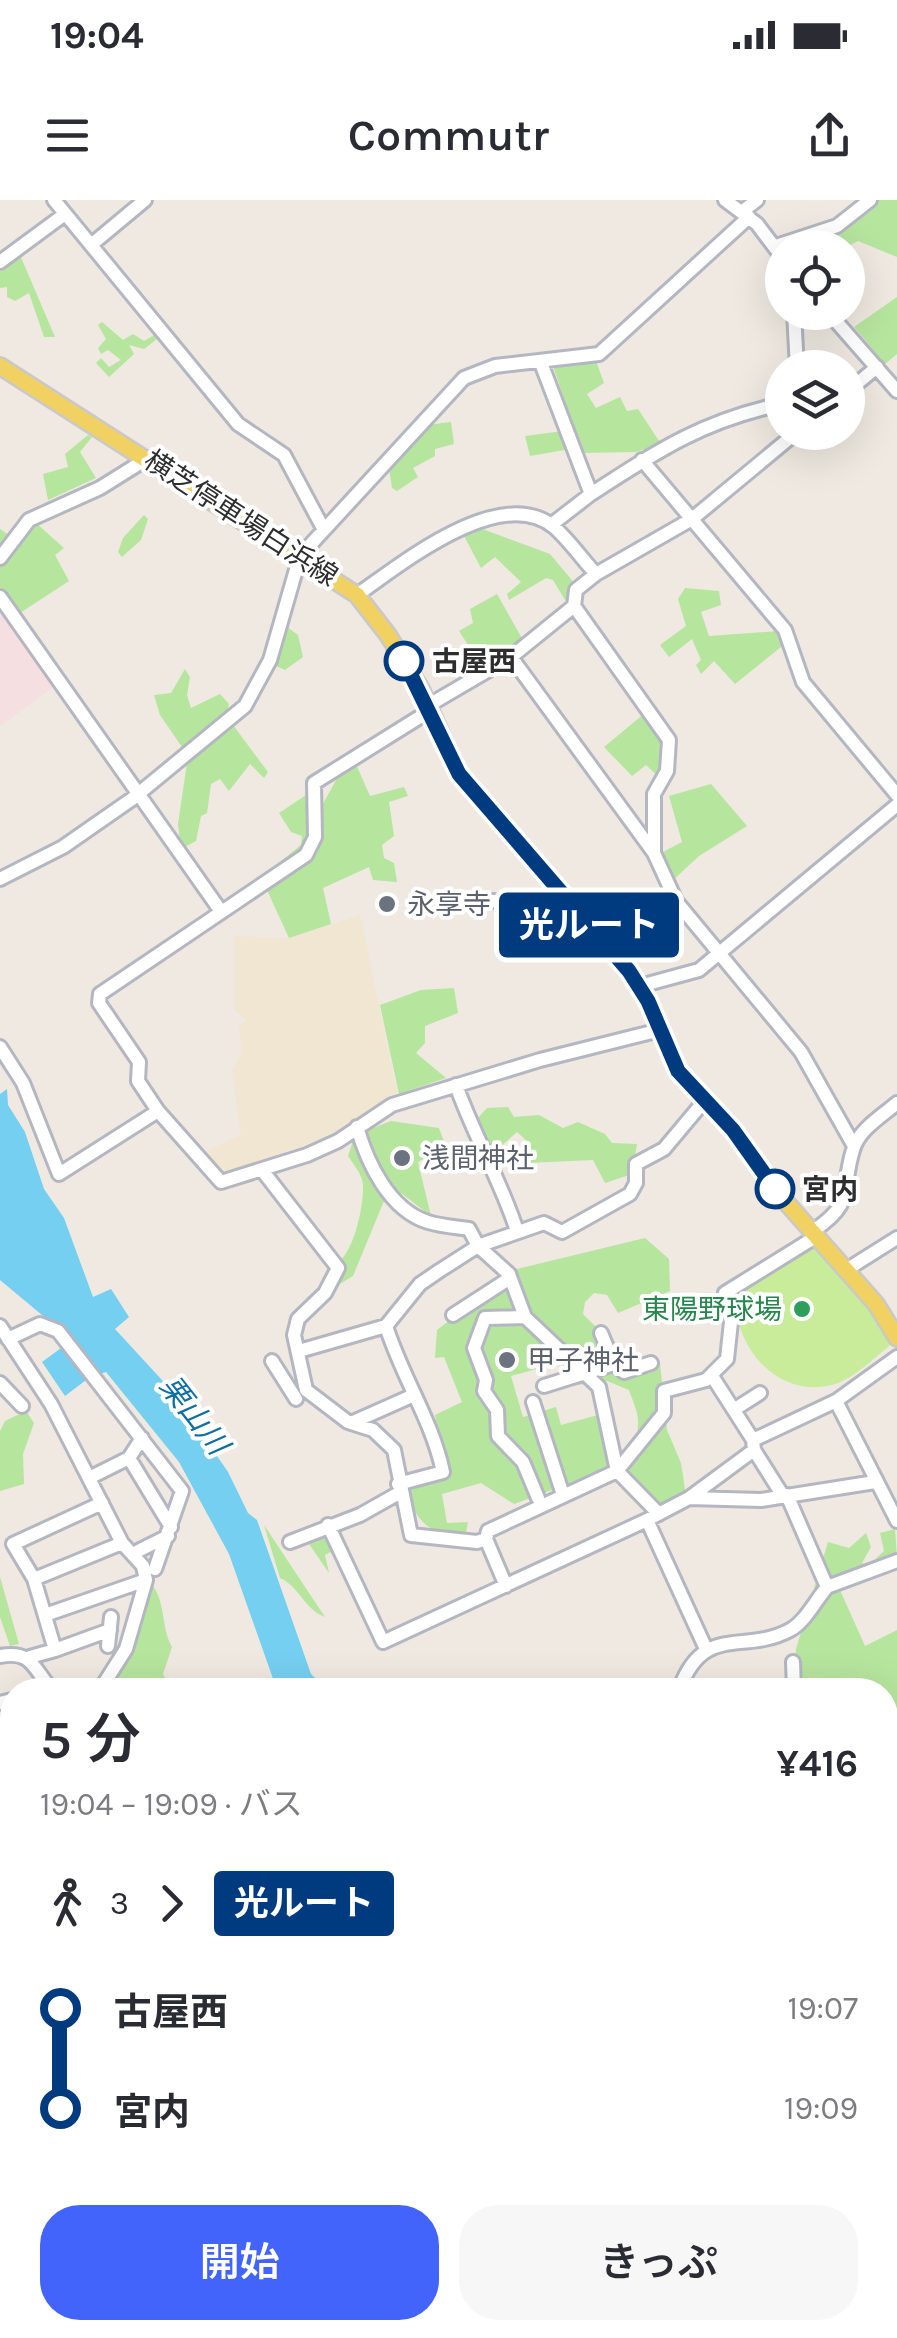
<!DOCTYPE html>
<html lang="ja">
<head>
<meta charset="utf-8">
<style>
	:root { --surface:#fff; --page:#f7f7f7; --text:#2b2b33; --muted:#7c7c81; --accent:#4264fb }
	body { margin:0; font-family:Karla,"Noto Sans JP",sans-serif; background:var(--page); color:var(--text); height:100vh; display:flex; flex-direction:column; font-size:38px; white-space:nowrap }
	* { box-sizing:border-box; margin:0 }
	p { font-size:32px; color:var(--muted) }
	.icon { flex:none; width:55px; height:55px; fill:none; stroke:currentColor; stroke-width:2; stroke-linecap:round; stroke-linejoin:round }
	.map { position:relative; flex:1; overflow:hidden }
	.details { position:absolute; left:0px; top:1478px; width:898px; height:662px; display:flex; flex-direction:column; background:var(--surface); border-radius:40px 40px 0 0; box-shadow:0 10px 40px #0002 }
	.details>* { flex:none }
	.badge { padding:0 20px; border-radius:8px; font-size:35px; line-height:65px }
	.controls { position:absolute; left:765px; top:30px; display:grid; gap:20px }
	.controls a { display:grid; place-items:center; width:100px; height:100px; border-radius:50%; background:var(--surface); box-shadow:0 10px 40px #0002; font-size:50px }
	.map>.badge { position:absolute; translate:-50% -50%; box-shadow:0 0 0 5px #fff }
	.legs { display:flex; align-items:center; gap:15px; height:110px; padding:0 40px; font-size:32px }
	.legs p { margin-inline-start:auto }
	.head { display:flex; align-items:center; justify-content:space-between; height:170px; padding:0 40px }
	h1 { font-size:55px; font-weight:600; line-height:75px }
	.cta { display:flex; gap:20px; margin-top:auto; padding:20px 40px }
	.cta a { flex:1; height:115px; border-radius:40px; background:var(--accent); color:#fff; font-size:40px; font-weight:600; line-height:115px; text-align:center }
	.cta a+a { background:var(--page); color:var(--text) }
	ul { padding:0 40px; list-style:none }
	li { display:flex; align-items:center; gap:35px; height:100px; font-size:38px }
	li i { display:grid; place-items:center; width:15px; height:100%; margin:0 12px; background:currentColor }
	li i::after { content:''; width:25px; height:25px; margin:-12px; border:8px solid; border-radius:50%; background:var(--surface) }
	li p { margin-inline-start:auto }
	li:first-child i { background:linear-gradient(#0000 50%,currentColor 0) }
	li:last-child i { background:linear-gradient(currentColor 50%,#0000 0) }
	.status { display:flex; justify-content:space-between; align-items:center; height:70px; padding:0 50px; background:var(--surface); direction:ltr }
	.status svg { height:28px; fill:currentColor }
	header { display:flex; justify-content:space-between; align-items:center; height:130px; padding:0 40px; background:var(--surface); font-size:45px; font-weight:600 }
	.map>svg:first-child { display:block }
</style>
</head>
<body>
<div class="status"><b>19:04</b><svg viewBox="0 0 49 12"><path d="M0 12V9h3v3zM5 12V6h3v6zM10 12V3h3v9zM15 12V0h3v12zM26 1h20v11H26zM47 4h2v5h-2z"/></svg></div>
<header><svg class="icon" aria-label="menu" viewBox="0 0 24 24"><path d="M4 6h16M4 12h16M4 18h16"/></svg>Commutr<svg class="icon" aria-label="share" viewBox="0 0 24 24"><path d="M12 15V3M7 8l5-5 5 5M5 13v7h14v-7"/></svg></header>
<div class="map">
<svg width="897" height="2138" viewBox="0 0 897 2138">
	<rect width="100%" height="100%" fill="#efe9e1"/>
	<path fill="#f0e6d1" d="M360 715 397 892 340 932 220 975 204 952 241 935 232 871 242 853 239 827 246 819 234 810V736L289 738Z"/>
	<path fill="#f5dfe0" d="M0 405 57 484 0 526Z"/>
	<path fill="#b6e59e" d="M878 0H897V57L858 41 847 47 796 48 861 16Z
		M20 55 55 137H44L29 93 15 101 7 97V87L0 88V70Z
		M897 97V154L885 164 854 127Z
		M102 122 123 140 133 134 144 141 154 135 157 139 144 149 129 145 134 154 109 177 96 163 101 158 109 167 121 160 108 150 101 154 98 148 106 139 98 125Z
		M596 161 604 183 587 194 596 208 620 197 627 211 638 209 661 244 636 252 582 253 553 166Z
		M451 222 454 244 435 249V256L413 268 418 277 397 291 392 288 388 262 426 225Z
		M563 231 570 249 530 256 525 236Z
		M88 235 92 237 80 252 96 278 48 300 43 274 68 267 65 254Z
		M144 315 148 319 141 340 122 357 118 352 123 338Z
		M36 323 64 348 55 355 69 381 20 413 0 387V329L17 341 24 330Z
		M480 328 550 354 576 385 568 405 553 380 546 378 509 400 507 394 521 382 495 357 481 368 463 334Z
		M685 388 719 391 721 405 701 412 709 436 778 431 786 443 735 484 714 461 701 474 696 465 701 460 692 439 669 457 660 445 686 426 678 399Z
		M497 394 524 442 483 468 459 431 473 423 470 409Z
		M287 427 298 435 303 457 285 470 274 465Z
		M185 469 190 477 187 495 191 508 220 494 229 504 227 512 184 550 160 515 154 495 171 493Z
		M645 513 664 538 661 579 646 565 632 576 604 547Z
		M233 525 268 572 264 578 250 564 229 591 220 579 211 584 207 613 201 616 196 641 181 649 178 624 187 563Z
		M355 562 370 596 404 587 408 596 389 602 394 636 382 645 384 658 394 663 397 682 373 680 369 667 323 688 331 724 289 738 261 677 301 645 302 636 291 632 279 613 321 585 323 604 342 569Z
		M711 584 747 626 699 656 672 681 661 653 682 642 669 596Z
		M454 788 458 813 425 826V843L416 853 446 878 399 894 380 805 421 790Z
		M508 907 514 917 539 915 563 928 578 922 605 934 612 943 637 944 632 974 605 983 593 960 526 963 528 942 517 932 491 955 483 944 477 919 487 908Z
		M391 921 439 928 446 947 418 962 431 1016 401 993 386 996 353 1076 338 1085 335 1065C354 1054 364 1006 363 984 362 974 353 964 348 956L355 935Z
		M645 1038 669 1059 670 1091 618 1113 607 1095 594 1093 585 1102 583 1114 597 1128 606 1165 660 1164 667 1230 681 1263 686 1296 664 1306C606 1276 639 1263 638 1221 638 1211 632 1199 629 1190L607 1181 570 1186 562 1162 511 1176 523 1217 556 1207 561 1225 598 1215 610 1269 514 1304 481 1283 442 1294 447 1323 468 1322 466 1333C421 1338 413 1313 401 1275L445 1264 435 1215 462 1202 444 1157 435 1158 437 1130 517 1069Z
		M26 1211 34 1223 23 1254 24 1284 0 1291V1231L5 1221Z
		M264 1325 325 1417C304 1409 300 1387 280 1378Z
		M895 1329 897 1358 851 1377 853 1385 840 1390 865 1446 897 1430V1525L885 1506V1490H792L796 1449 828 1342 849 1348 866 1333 871 1347 862 1363 869 1365 884 1351 880 1333Z
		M316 1335 320 1339 335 1336 337 1349 325 1355 329 1373 307 1341Z
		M0 1377 19 1444 10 1446 0 1417Z
		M150 1382C167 1402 160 1425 172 1447L163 1474 171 1488 182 1482 195 1490H104Z
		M0 1595 12 1596V1661L0 1663Z
		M897 1640V1809L893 1810 885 1788V1646Z
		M12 1966V2014L2 2023 12 2046V2100L7 2095 0 2059V1967Z
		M897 1971V2088L893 2089C886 2072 879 2049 890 2034L885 2031V1978Z
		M897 2100V2138H884L879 2131 859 2138H808L805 2128H885V2101Z
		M13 2128H49L54 2138H19Z"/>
	<path fill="#c9ec9a" d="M806 1048H816L859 1093 893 1143C876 1156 855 1178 835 1184 778 1201 734 1147 735 1095Z"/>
	<path fill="#75cff0" d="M7 889 8 905 25 932 44 989 64 1018 93 1097 111 1089 129 1117 115 1129 173 1192 228 1272 248 1313 257 1320 311 1474 327 1490H277L229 1354 179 1262 106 1172 90 1177 65 1196 42 1162 72 1140 0 1080V894Z
		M497 2128H535L536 2138H498Z"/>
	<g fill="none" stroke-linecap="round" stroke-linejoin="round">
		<defs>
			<path id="minor" d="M54 0 238 224 284 255 324 330
				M725 0 757 24 782 57
				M743 11 757 0
				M91 45 145 0
				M776 46 837 26 870 0
				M0 62 65 14
				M794 112 797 168
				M828 112 897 191
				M541 163 591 294 551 325
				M848 191 877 167
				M642 260 785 430 803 482 897 595
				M591 294C657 251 704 220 782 204
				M0 358 29 320 100 288 148 258
				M357 395C400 365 500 283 554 327 569 340 582 359 596 374
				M0 397 220 710
				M574 406 669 540 667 571 654 594V653
				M511 457 654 653 676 701 801 852 854 946
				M429 505 511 457 574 406 576 390 596 374 692 319 797 232
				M431 510 314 583 315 637 306 655 100 794 99 803 139 862 138 881 158 911 221 982 307 955 338 941 392 905 540 860 660 830
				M0 679 63 647 132 599 245 506 270 460 300 356 464 178 495 166 599 154 749 17
				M467 700 570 704
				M640 786 699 770 897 605
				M0 847 23 883 59 974 158 911
				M456 885C474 936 501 981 517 1031
				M357 927C367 962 389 1010 428 1022 441 1026 455 1027 469 1029L478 1046 509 1074 525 1117 599 1187 617 1271 664 1213V1191
				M262 970 338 1068 325 1093 298 1119 294 1135 306 1190 348 1222 373 1230 394 1250 411 1335 477 1342 486 1339 506 1386
				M813 1031C856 1002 840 992 853 950 858 930 882 916 897 903
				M846 1070 897 1038
				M453 1115 510 1078
				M525 1117 485 1118 474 1148 486 1180 484 1191 497 1210 498 1236 523 1262 538 1298
				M0 1126 51 1204 122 1343 143 1366 146 1380 126 1449 100 1490
				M386 1126C402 1177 432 1220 443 1272L398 1284
				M601 1133 614 1164 624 1172 651 1163
				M8 1139 40 1124 58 1131 182 1291 155 1369
				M299 1151 386 1126 420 1084 439 1071 478 1046 544 1023 562 1032 630 994 636 983V964L664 949 705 900
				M272 1161 296 1199
				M712 1176 753 1240
				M0 1183 22 1206
				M544 1186 614 1164
				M664 1191 706 1180 727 1159 731 1122 725 1093 817 1036
				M836 1201 897 1321
				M533 1202 563 1295
				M735 1209 760 1193
				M351 1223 414 1195
				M129 1258 171 1327
				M89 1278 129 1258 142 1238
				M783 1296 754 1250 753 1240 836 1201 897 1157
				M689 1298 761 1300 875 1282
				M647 1320 706 1449
				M328 1325 383 1442 647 1320 689 1298 754 1250
				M486 1339 488 1331 617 1271 659 1314
				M290 1342 360 1315 399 1293
				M138 1351 168 1336
				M34 1379 122 1343
				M827 1387 897 1361
				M45 1415 146 1380
				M108 1446 111 1417
				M55 1450 110 1430
				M0 1456C32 1450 33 1468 52 1490
				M30 1457 55 1450 34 1379 13 1344 102 1303
				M793 1462 794 1490
				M679 1490C704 1422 743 1455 790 1430 805 1422 816 1400 827 1387L787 1295
				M0 1503 12 1500
				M885 1599 897 1592
				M0 1677 12 1674
				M0 1708 12 1705
				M0 1759 12 1815
				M885 1948 890 1954
				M0 1972 12 1969
				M885 2094 897 2093
				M756 2138 783 2128"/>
			<path id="major" d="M0 166 357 395 388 435 421 489 459 574 629 771 648 801 678 871 733 930 770 984 876 1104 897 1138"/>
		</defs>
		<use href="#minor" stroke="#b4b7c1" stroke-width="18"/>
		<use href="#major" stroke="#c9c9c9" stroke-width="20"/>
		<use href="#minor" stroke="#fff" stroke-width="12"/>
		<use href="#major" stroke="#f2d163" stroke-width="15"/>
	</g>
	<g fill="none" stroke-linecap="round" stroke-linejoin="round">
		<defs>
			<path id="line-1" d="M404 461 459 574 629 771 648 801 678 871 733 930 775 989"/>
		</defs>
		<use href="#line-1" stroke="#fff" stroke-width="22"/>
		<use href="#line-1" stroke="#003b80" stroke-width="15"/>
	</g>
	<g fill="#fff" stroke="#003b80" stroke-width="5">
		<circle cx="404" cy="461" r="18"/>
		<circle cx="775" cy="989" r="18"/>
	</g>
	<g fill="#6b7280" stroke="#fff" stroke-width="4">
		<circle cx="387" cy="704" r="10"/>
		<circle cx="402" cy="958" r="10"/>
		<circle cx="507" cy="1160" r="10"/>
	</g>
	<circle fill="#2e9e5b" stroke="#fff" stroke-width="4" cx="802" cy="1109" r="10"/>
	<g text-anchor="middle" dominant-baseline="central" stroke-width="8" stroke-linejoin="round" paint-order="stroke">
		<g font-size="28" fill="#2e2e2e" stroke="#fff">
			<text transform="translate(241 318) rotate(33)">横芝停車場白浜線</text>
		</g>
		<g font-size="28" font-weight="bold" fill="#2e2e2e" stroke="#fff" text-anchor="start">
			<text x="432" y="461">古屋西</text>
			<text x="802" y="989">宮内</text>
		</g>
		<g font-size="28" fill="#5b616d" stroke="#fff" text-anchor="start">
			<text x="407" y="704">永享寺</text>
			<text x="422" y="958">浅間神社</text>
			<text x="527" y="1160">甲子神社</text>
		</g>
		<g font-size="28" fill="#27864d" stroke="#fff" text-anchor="end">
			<text x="782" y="1109">東陽野球場</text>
		</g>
		<g font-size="30" font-style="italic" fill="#0d6fa3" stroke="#fff">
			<text transform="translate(194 1215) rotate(52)">栗山川</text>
		</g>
	</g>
</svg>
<div class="controls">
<a><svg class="icon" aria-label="locate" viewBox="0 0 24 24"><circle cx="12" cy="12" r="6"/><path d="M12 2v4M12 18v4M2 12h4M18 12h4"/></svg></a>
<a><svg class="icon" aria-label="layers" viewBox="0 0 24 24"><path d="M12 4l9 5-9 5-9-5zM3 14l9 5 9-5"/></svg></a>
</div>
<b class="badge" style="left:589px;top:725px;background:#003b80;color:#fff">光ルート</b>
<section class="details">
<div class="head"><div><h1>5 分</h1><p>19:04 – 19:09 · バス</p></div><b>¥416</b></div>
<div class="legs"><svg class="icon" aria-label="walk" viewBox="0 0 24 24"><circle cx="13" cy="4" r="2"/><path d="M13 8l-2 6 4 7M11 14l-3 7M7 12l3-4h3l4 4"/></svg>3<svg class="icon" aria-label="forward" viewBox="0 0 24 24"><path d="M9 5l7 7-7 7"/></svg><b class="badge" style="background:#003b80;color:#fff">光ルート</b></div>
<ul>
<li><i style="color:#003b80"></i><b>古屋西</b><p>19:07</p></li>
<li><i style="color:#003b80"></i><b>宮内</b><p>19:09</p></li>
</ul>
<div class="cta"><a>開始</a><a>きっぷ</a></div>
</section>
</div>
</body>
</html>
